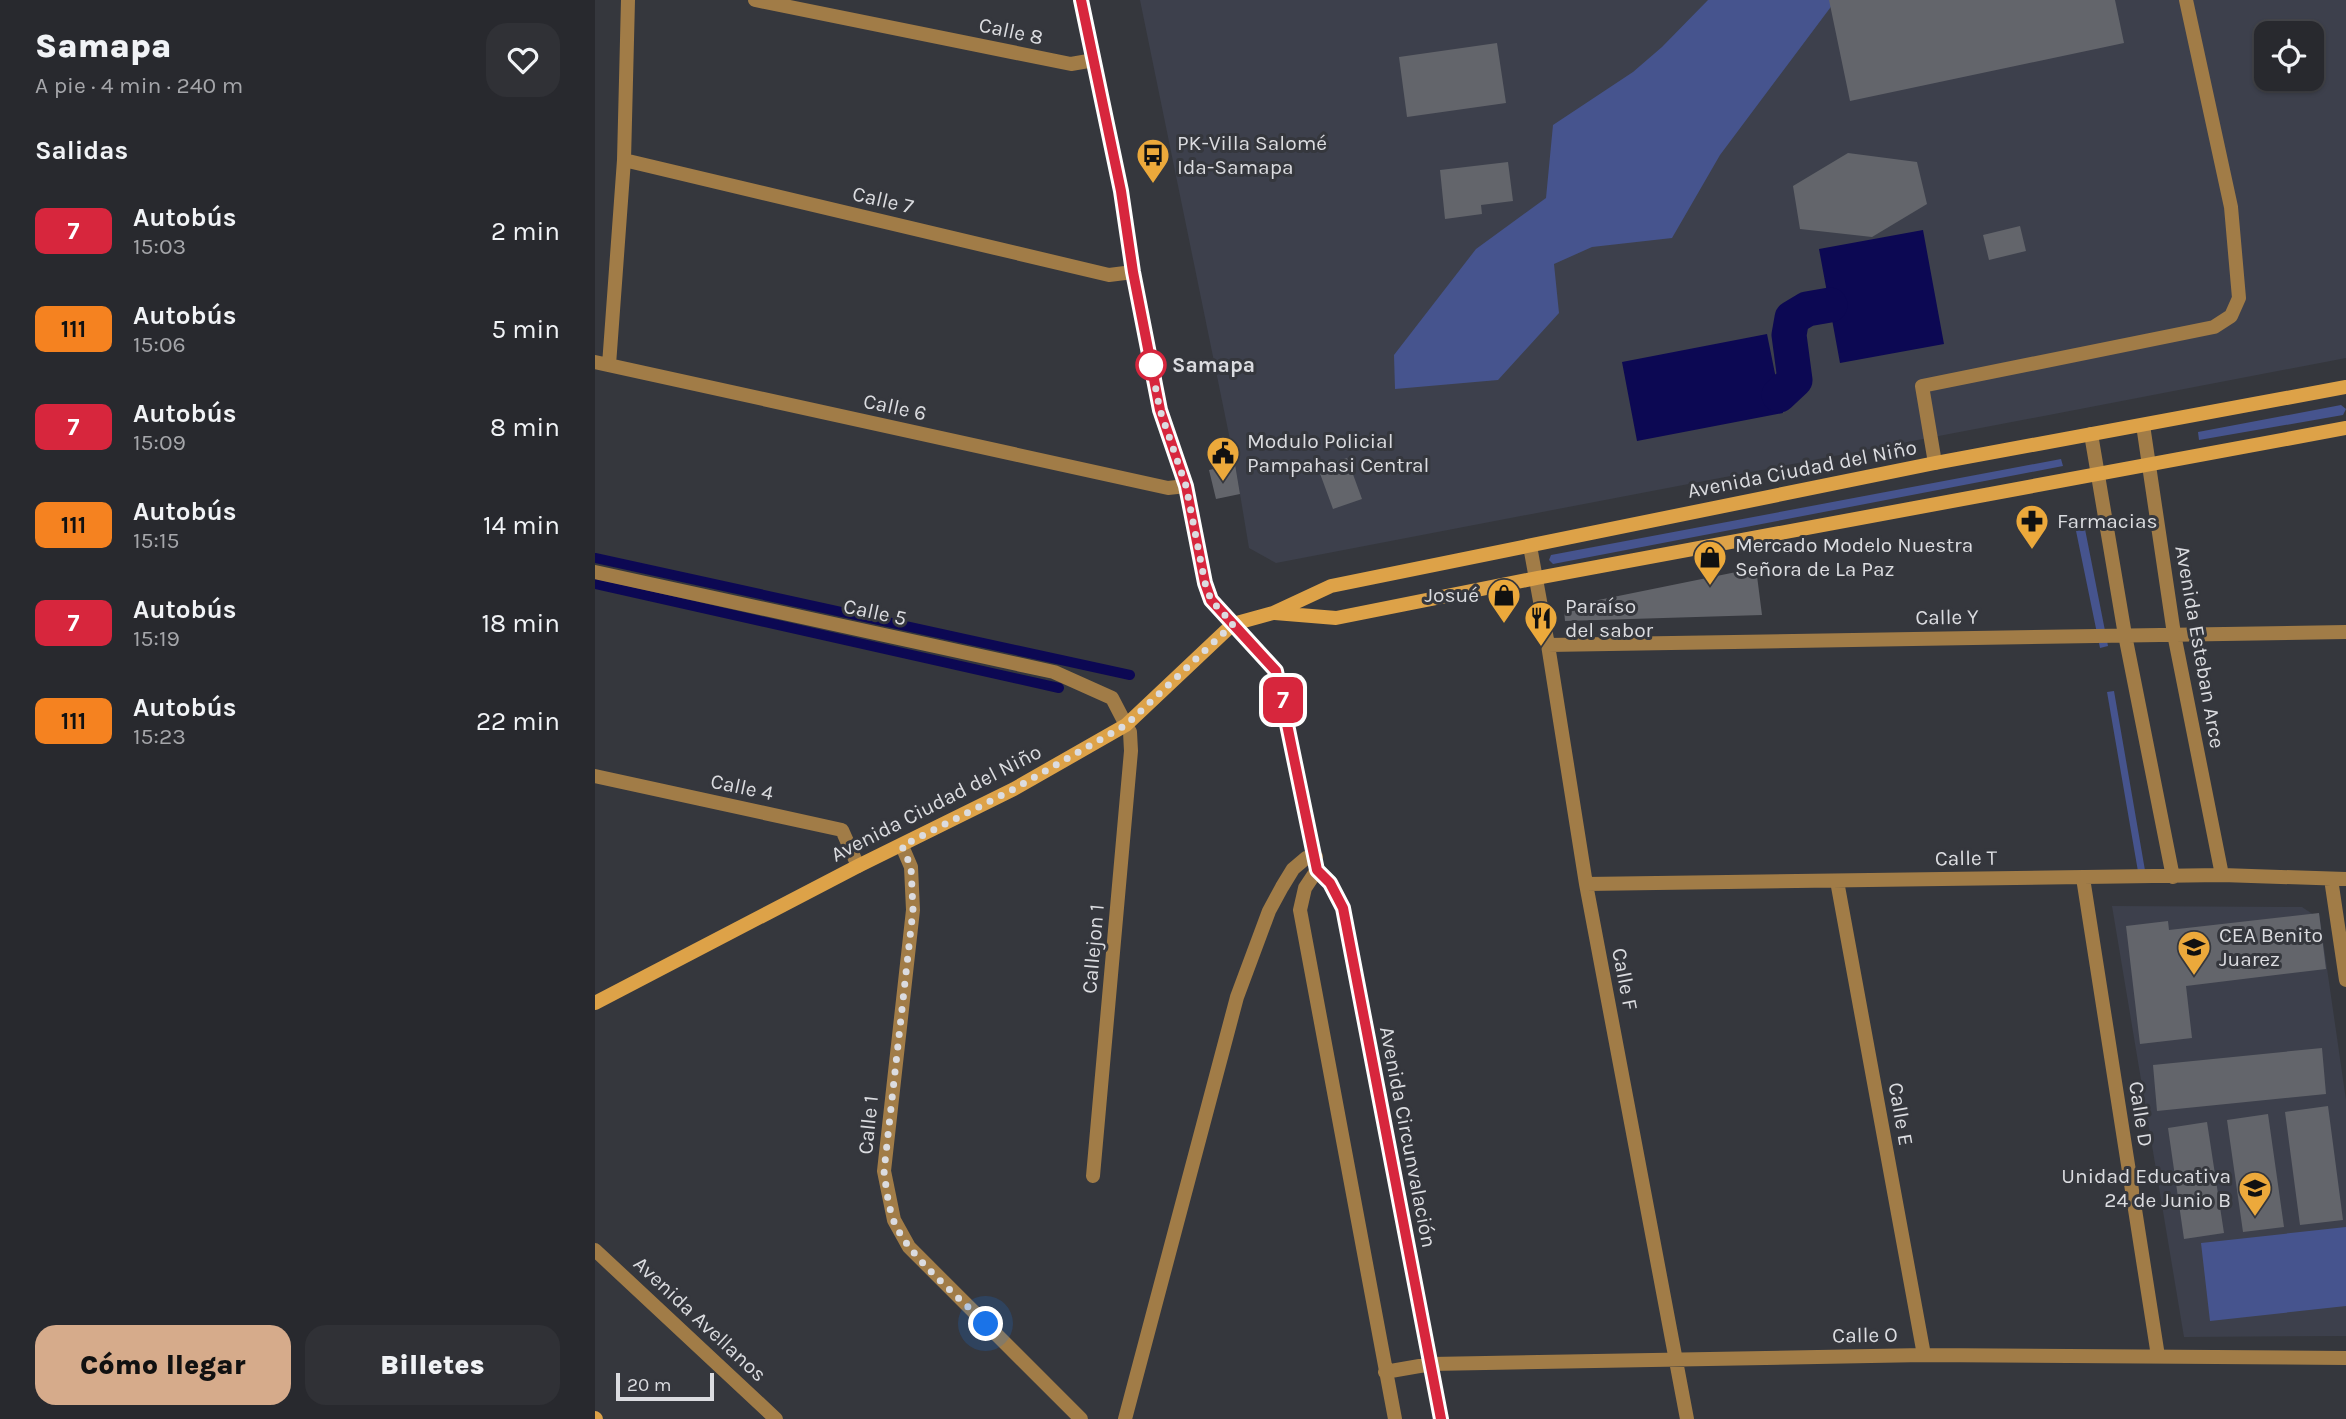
<!DOCTYPE html>
<html lang="es">
<head>
<meta charset="utf-8">
<style>
	:root { --surface:#28292e; --page:#303136; --text:#f1f3f6; --muted:#a5a6aa; --line:#44454a; --accent:#d6ab8b }
	body { margin:0; font-family:Karla,sans-serif; background:var(--page); color:var(--text); height:100vh; display:flex; flex-direction:column; font-size:26px; white-space:nowrap }
	* { box-sizing:border-box; margin:0 }
	p { font-size:23px; color:var(--muted) }
	.icon { flex:none; width:38px; height:38px; fill:none; stroke:currentColor; stroke-width:2; stroke-linecap:round; stroke-linejoin:round }
	.map { position:relative; flex:1; overflow:hidden }
	.side { display:flex; flex-direction:column; background:var(--surface); width:595px }
	.side>* { flex:none }
	.badge { padding:0 14px; border-radius:10px; font-size:24px; line-height:46px }
	.controls { position:absolute; left:1659px; top:21px; display:grid; gap:14px }
	.controls a { display:grid; place-items:center; width:70px; height:70px; border-radius:14px; background:var(--surface); box-shadow:0 2px 5px #0004,0 0 0 2px var(--line); font-size:35px }
	.scale { position:absolute; left:21px; bottom:18px; width:98px; box-sizing:border-box; padding-left:7px; border:4px solid #dbdce0; border-top:0; font-size:19px; line-height:24px; white-space:nowrap; color:#dbdce0; -webkit-text-stroke:5px #35373d; paint-order:stroke }
	.you { position:absolute; width:35px; height:35px; margin:-18px; border:5px solid #fff; border-radius:50%; background:#1a73e8; box-shadow:0 0 0 10px #1a73e833 }
	.map>.badge { position:absolute; translate:-50% -50%; box-shadow:0 0 0 4px #fff }
	h2 { padding:0 35px; font-size:26px; line-height:63px }
	.round { display:grid; place-items:center; flex:none; width:74px; height:74px; border-radius:21px; background:var(--page) }
	.head { display:flex; align-items:center; justify-content:space-between; height:119px; padding:0 35px }
	h1 { font-size:33px; font-weight:800; line-height:52px }
	.button { display:flex; gap:14px; margin-top:auto; padding:14px 35px }
	.button a { flex:1; height:80px; border-radius:21px; background:var(--accent); color:#111; font-size:28px; font-weight:800; line-height:80px; text-align:center }
	.button a+a { background:var(--page); color:var(--text) }
	ul { padding:0; list-style:none }
	li { display:flex; align-items:center; gap:21px; height:98px; padding:0 35px }
	li div { flex:1 }
	li b { display:block; font-size:26px }
	li em { font-style:normal }
	li .badge { min-width:77px; font-weight:700; text-align:center }
	main { display:flex; flex:1; min-height:0 }
	.map>svg:first-child { display:block }
</style>
</head>
<body>
<main>
<section class="side">
<div class="head"><div><h1>Samapa</h1><p>A pie · 4 min · 240 m</p></div><a class="round"><svg class="icon" aria-label="heart" viewBox="0 0 24 24"><path d="M12 20l-8-8c-3-5 5-10 8-4 3-6 11-1 8 4z"/></svg></a></div>
<h2>Salidas</h2>
<ul>
<li><span class="badge" style="background:#d7263d;color:#fff">7</span><div><b>Autobús</b><p>15:03</p></div><em>2 min</em></li>
<li><span class="badge" style="background:#f58220;color:#111">111</span><div><b>Autobús</b><p>15:06</p></div><em>5 min</em></li>
<li><span class="badge" style="background:#d7263d;color:#fff">7</span><div><b>Autobús</b><p>15:09</p></div><em>8 min</em></li>
<li><span class="badge" style="background:#f58220;color:#111">111</span><div><b>Autobús</b><p>15:15</p></div><em>14 min</em></li>
<li><span class="badge" style="background:#d7263d;color:#fff">7</span><div><b>Autobús</b><p>15:19</p></div><em>18 min</em></li>
<li><span class="badge" style="background:#f58220;color:#111">111</span><div><b>Autobús</b><p>15:23</p></div><em>22 min</em></li>
</ul>
<div class="button"><a>Cómo llegar</a><a>Billetes</a></div>
</section>
<div class="map">
<svg width="1751" height="1419" viewBox="0 0 1751 1419">
	<rect width="100%" height="100%" fill="#35373d"/>
	<path fill="#3d404c" fill-rule="evenodd" d="M545 0H1751V358L681 563 654 548 640 464ZM1671 33H1717V79H1671Z
		M1517 906 1707 907 1719 915 1724 913 1751 1100V1336L1589 1337Z"/>
	<path fill="#46548e" d="M1113 0H1241L1125 155 1077 238 997 247 959 264 964 313 903 380 800 389 799 355 881 249 951 198 958 125 1038 72 1067 47Z
		M1746 405 1751 409 1748 415 1604 440 1603 432Z
		M1466 459 1468 466 958 564 954 560 956 555Z
		M1489 524 1513 646 1505 648 1480 526Z
		M1519 691 1552 882 1545 883 1512 692Z
		M1751 1227V1306L1615 1321 1606 1243Z"/>
	<path fill="#0c0853" d="M1328 230 1349 344 1245 363 1224 249Z
		M1172 334 1188 413 1042 441 1027 362Z"/>
	<g fill="none" stroke-linecap="round" stroke-linejoin="round">
		<path stroke="#0c0853" stroke-width="10" d="M0 558 535 675
			M0 584 464 688"/>
		<path stroke="#0c0853" stroke-width="35" d="M1184 395 1200 380 1194 335 1197 318 1212 309 1235 305"/>
	</g>
	<path fill="#63656b" d="M1234 0H1520L1529 43 1255 101Z
		M902 43 911 103 812 117 804 57Z
		M1253 153 1322 162 1332 204 1277 237 1205 229 1198 186Z
		M913 162 918 201 886 205 887 214 850 219 845 170Z
		M1425 226 1431 251 1394 260 1388 235Z
		M752 458 767 499 738 509 723 468Z
		M640 464 645 494 621 499 614 470Z
		M1161 568 1167 615 970 621 969 610 974 606Z
		M1724 913 1731 969 1591 986 1597 1038 1545 1044 1531 926 1573 921 1574 930Z
		M1727 1048 1731 1094 1562 1111 1558 1065Z
		M1733 1106 1748 1220 1705 1225 1690 1112Z
		M1673 1114 1689 1227 1648 1232 1632 1120Z
		M1612 1122 1629 1233 1589 1239 1573 1128Z"/>
	<g fill="none" stroke-linecap="round" stroke-linejoin="round">
		<path stroke="#a17c47" stroke-width="14" d="M1340 463 1327 386 1619 327 1636 316 1644 298 1636 207 1591 0
			M498 1176 536 751 535 732 531 725"/>
		<path stroke="#a17c47" stroke-width="14" d="M160 0 476 64 499 60
			M29 160 514 275 538 272
			M0 362 573 488 591 486
			M14 365 29 160 33 0
			M1548 425 1579 634 1627 875
			M1496 434 1530 635 1578 877
			M935 546 953 645 991 884 1092 1419
			M0 572 459 672 517 698 531 725
			M638 624 681 671 722 870 735 883 748 908 846 1419
			M953 645 1751 632
			M0 776 247 830 263 866
			M307 846 316 867 318 910 289 1171 299 1220 314 1247 486 1419
			M722 870 710 888 705 910 800 1419
			M1488 878 1563 1356
			M1736 879 1751 980
			M1242 881 1329 1355
			M991 884 1627 875 1751 879
			M0 1250 181 1419
			M790 1372 836 1364 1329 1355 1751 1358
			M530 1419 642 997 674 911 687 887 698 869 711 858 721 857"/>
		<path stroke="#dda248" stroke-width="14" d="M486 0 526 191 538 272 565 410 591 486 610 583 616 600 638 624
			M680 613 741 618 942 578 1751 428
			M0 1003 263 866 419 789 531 725 638 624 678 613 736 586 1340 463 1751 387
			M0 1418 1 1419"/>
	</g>
	<g fill="none" stroke-linecap="round" stroke-linejoin="round">
		<defs>
			<path id="line" d="M486 0 526 191 538 272 565 410 591 486 610 583 616 600 681 671 722 870 735 883 748 908 846 1419"/>
		</defs>
		<use href="#line" stroke="#fff" stroke-width="16"/>
		<use href="#line" stroke="#d7263d" stroke-width="10"/>
		<path stroke="#dbdce0" stroke-width="7" stroke-dasharray="0 12.6" d="M391 1324C363 1296 311 1255 298 1219 293 1204 291 1187 289 1171L318 910 316 867 307 846 419 789 531 725 638 624 616 600 610 583 591 486 565 410 556 365"/>
	</g>
	<defs>
		<symbol id="bus-pin" viewBox="-11 -11 22 30"><path d="M0 17L-7.5 6A9.5 9.5 0 1 1 7.5 6Z" fill="#eca93b" stroke="#35373d"/><path d="M-5-6H5V4H4V6H2V4H-2V6H-4V4H-5ZM-3.5-4V0h7V-4ZM-3.5 1.2v1.5H-2V1.2ZM2 1.2v1.5H3.5V1.2Z" fill="#111"/></symbol>
		<symbol id="civic-pin" viewBox="-11 -11 22 30"><path d="M0 17L-7.5 6A9.5 9.5 0 1 1 7.5 6Z" fill="#eca93b" stroke="#35373d"/><path d="M-.6-6.5H3V-4.5H.6V-3L4-1V1h2V6H-6V1h2V-1L-.6-3ZM-1.2 2.5V6h2.4V2.5Z" fill="#111"/></symbol>
		<symbol id="pharmacy-pin" viewBox="-11 -11 22 30"><path d="M0 17L-7.5 6A9.5 9.5 0 1 1 7.5 6Z" fill="#eca93b" stroke="#35373d"/><path d="M-2-6h4v4h4v4h-4v4h-4v-4h-4v-4h4Z" fill="#111"/></symbol>
		<symbol id="shop-pin" viewBox="-11 -11 22 30"><path d="M0 17L-7.5 6A9.5 9.5 0 1 1 7.5 6Z" fill="#eca93b" stroke="#35373d"/><path d="M-5-2.5h2.3a2.7 3.5 0 0 1 5.4 0H5L5.5 6h-11ZM-1.5-2.5h3a1.5 2.3 0 0 0-3 0Z" fill="#111"/></symbol>
		<symbol id="restaurant-pin" viewBox="-11 -11 22 30"><path d="M0 17L-7.5 6A9.5 9.5 0 1 1 7.5 6Z" fill="#eca93b" stroke="#35373d"/><path d="M-5-6h1v4h1v-4h1v4h1v-4h1v5L-1.5 .5V6h-2V.5L-5-1ZM5-6V6H3V1.5H1.5Q1.5-4 5-6Z" fill="#111"/></symbol>
		<symbol id="school-pin" viewBox="-11 -11 22 30"><path d="M0 17L-7.5 6A9.5 9.5 0 1 1 7.5 6Z" fill="#eca93b" stroke="#35373d"/><path d="M0-5L7-2L0 1L-7-2ZM-4 1L0 2.5L4 1V4Q0 6-4 4Z" fill="#111"/></symbol>
	</defs>
	<g fill-rule="evenodd">
		<use href="#bus-pin" x="539" y="136" width="38" height="52"/>
		<use href="#civic-pin" x="609" y="434" width="38" height="52"/>
		<use href="#pharmacy-pin" x="1418" y="502" width="38" height="52"/>
		<use href="#shop-pin" x="1096" y="538" width="38" height="52"/>
		<use href="#shop-pin" x="890" y="576" width="38" height="52"/>
		<use href="#restaurant-pin" x="927" y="599" width="38" height="52"/>
		<use href="#school-pin" x="1580" y="928" width="38" height="52"/>
		<use href="#school-pin" x="1641" y="1169" width="38" height="52"/>
	</g>
	<circle fill="#fff" stroke="#d7263d" stroke-width="3.5" cx="556" cy="365" r="14"/>
	<g text-anchor="middle" dominant-baseline="central" stroke-width="6" stroke-linejoin="round" paint-order="stroke">
		<g font-size="21" fill="#dbdce0" stroke="#35373d">
			<text transform="translate(416 31) rotate(12)">Calle 8</text>
			<text transform="translate(288 200) rotate(13)">Calle 7</text>
			<text transform="translate(300 407) rotate(12)">Calle 6</text>
			<text transform="translate(1207 469) rotate(-11)">Avenida Ciudad del Niño</text>
			<text transform="translate(280 612) rotate(12)">Calle 5</text>
			<text transform="translate(1352 617) rotate(-1)">Calle Y</text>
			<text transform="translate(1605 647) rotate(80)">Avenida Esteban Arce</text>
			<text transform="translate(147 787) rotate(12)">Calle 4</text>
			<text transform="translate(341 803) rotate(-27)">Avenida Ciudad del Niño</text>
			<text transform="translate(1371 858) rotate(-1)">Calle T</text>
			<text transform="translate(498 949) rotate(-85)">Callejon 1</text>
			<text transform="translate(1030 979) rotate(79)">Calle F</text>
			<text transform="translate(1306 1114) rotate(80)">Calle E</text>
			<text transform="translate(1546 1114) rotate(81)">Calle D</text>
			<text transform="translate(273 1125) rotate(-84)">Calle 1</text>
			<text transform="translate(813 1137) rotate(79)">Avenida Circunvalación</text>
			<text transform="translate(105 1319) rotate(43)">Avenida Avellanos</text>
			<text transform="translate(1270 1335) rotate(-1)">Calle O</text>
		</g>
		<g font-size="21" fill="#dbdce0" stroke="#35373d" text-anchor="start">
			<text x="582" y="143">PK-Villa Salomé<tspan x="582" dy="24">Ida-Samapa</tspan></text>
			<text x="652" y="441">Modulo Policial<tspan x="652" dy="24">Pampahasi Central</tspan></text>
			<text x="1462" y="521">Farmacias</text>
			<text x="1140" y="545">Mercado Modelo Nuestra<tspan x="1140" dy="24">Señora de La Paz</tspan></text>
			<text x="884" y="595" text-anchor="end">Josué</text>
			<text x="970" y="606">Paraíso<tspan x="970" dy="24">del sabor</tspan></text>
			<text x="1624" y="935">CEA Benito<tspan x="1624" dy="24">Juarez</tspan></text>
			<text x="1636" y="1176" text-anchor="end">Unidad Educativa<tspan x="1636" dy="24">24 de Junio B</tspan></text>
		</g>
		<g font-size="21" font-weight="bold" fill="#dbdce0" stroke="#35373d" text-anchor="start">
			<text x="577" y="365">Samapa</text>
		</g>
	</g>
</svg>
<div class="controls">
<a><svg class="icon" aria-label="locate" viewBox="0 0 24 24"><circle cx="12" cy="12" r="6"/><path d="M12 2v4M12 18v4M2 12h4M18 12h4"/></svg></a>
</div>
<div class="scale">20 m</div>
<div class="you" style="left:391px;top:1324px"></div>
<b class="badge" style="left:688px;top:700px;background:#d7263d;color:#fff">7</b>
</div>
</main>
</body>
</html>
